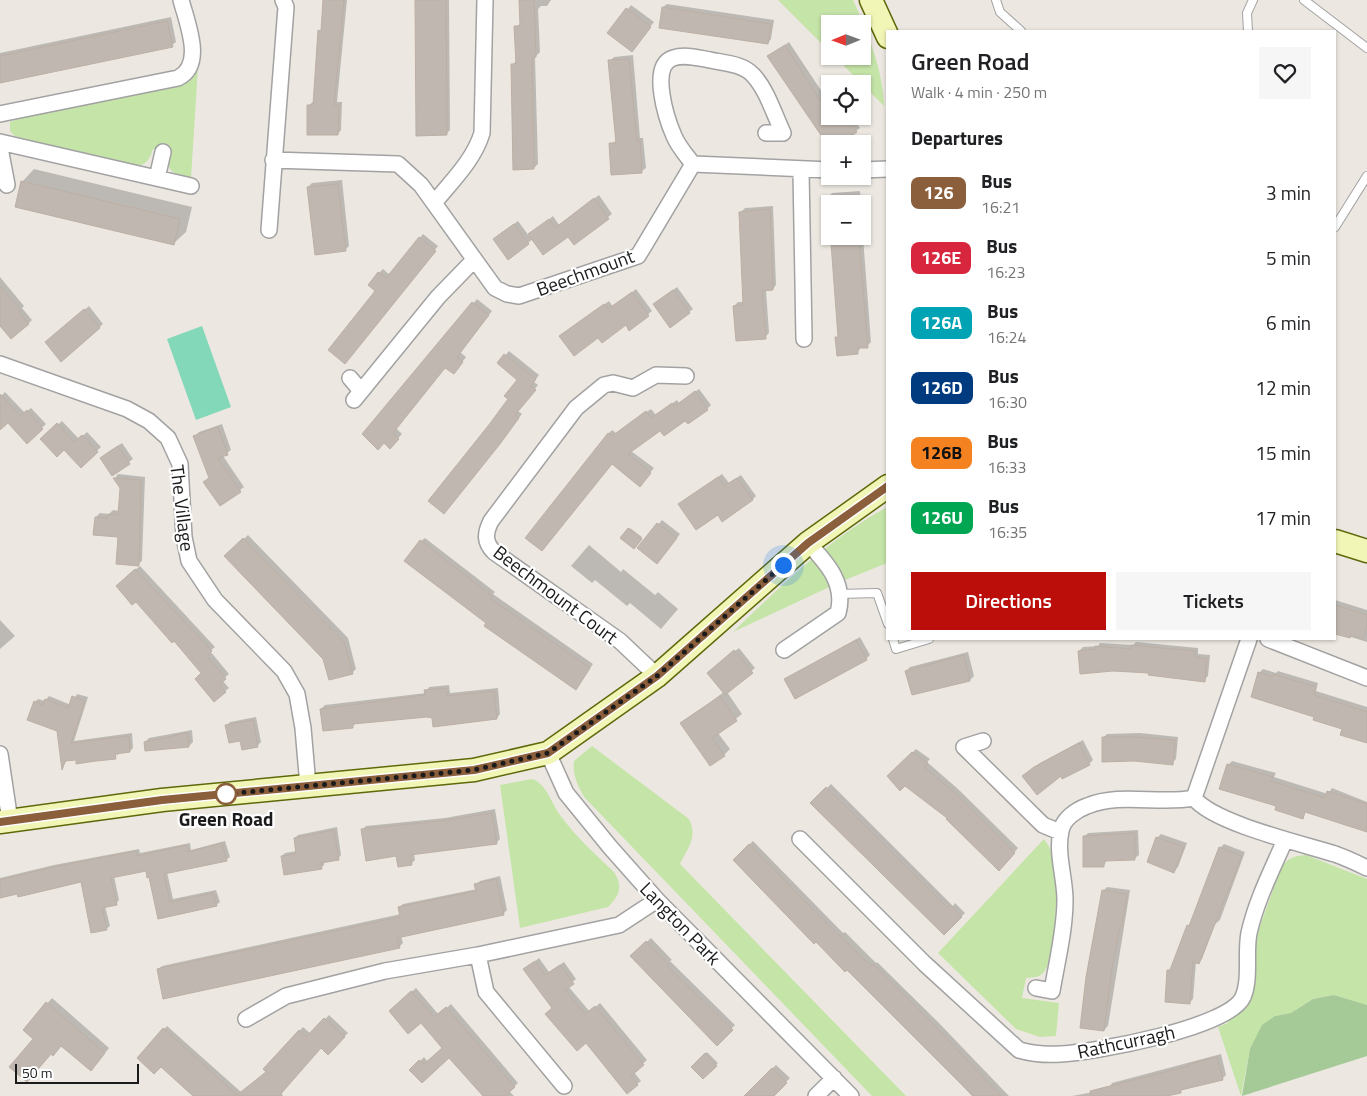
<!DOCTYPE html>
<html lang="en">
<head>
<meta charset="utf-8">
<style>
	:root { --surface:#fff; --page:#f6f6f6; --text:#202124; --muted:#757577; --accent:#bb0e0b }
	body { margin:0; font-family:"Titillium Web",sans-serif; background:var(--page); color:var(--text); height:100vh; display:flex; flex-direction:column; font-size:19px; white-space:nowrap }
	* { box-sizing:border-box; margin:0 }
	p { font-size:16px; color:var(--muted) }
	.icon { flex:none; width:28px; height:28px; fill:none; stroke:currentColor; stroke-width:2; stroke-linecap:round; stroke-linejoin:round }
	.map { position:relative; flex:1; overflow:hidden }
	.details { position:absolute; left:886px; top:30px; width:450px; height:610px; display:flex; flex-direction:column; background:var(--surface); border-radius:0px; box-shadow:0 1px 4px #0004 }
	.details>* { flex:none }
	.badge { padding:0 10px; border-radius:8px; font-size:18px; line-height:32px }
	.needle { width:32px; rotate:269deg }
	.tools { position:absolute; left:821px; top:15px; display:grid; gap:10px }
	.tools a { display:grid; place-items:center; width:50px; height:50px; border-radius:0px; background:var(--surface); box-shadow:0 1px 4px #0004; font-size:25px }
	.scale { position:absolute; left:15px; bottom:12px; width:124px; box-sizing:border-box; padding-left:5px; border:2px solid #1b1b1b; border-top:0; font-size:14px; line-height:18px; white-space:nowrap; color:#1b1b1b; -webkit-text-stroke:4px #fff; paint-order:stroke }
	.you { position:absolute; width:25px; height:25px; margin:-12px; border:4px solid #fff; border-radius:50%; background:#1a73e8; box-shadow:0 0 0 8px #1a73e833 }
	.map>.badge { position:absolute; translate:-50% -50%; box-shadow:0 0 0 2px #fff }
	h2 { padding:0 25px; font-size:19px; line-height:45px }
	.round { display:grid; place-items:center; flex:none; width:52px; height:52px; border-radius:0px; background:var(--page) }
	.overview { display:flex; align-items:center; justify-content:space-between; height:85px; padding:0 25px }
	h1 { font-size:24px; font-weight:600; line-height:38px }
	.button { display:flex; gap:10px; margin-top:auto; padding:10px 25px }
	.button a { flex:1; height:58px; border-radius:0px; background:var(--accent); color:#fff; font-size:20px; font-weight:600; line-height:58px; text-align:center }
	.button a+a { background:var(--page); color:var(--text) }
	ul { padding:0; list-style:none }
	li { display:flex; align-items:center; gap:15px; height:65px; padding:0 25px }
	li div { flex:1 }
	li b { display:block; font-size:19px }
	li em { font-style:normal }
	li .badge { min-width:55px; font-weight:700; text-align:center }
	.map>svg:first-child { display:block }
</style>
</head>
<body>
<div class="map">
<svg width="1367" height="1096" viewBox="0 0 1367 1096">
	<rect width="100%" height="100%" fill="#ece8e1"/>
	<path fill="#c5e4a8" d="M778 0H853C868 33 883 70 884 106L834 56H862V24H830V52Z
		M198 67 191 178C171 173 167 172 167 151L153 149C149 161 146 166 132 166L15 136 10 131V122L20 118 159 89 191 76Z
		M887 507V563L840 582 733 632C782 585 827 540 887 507Z
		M592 746 689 819C698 838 688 847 680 864L906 1096H872L585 798C578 787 572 774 574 761Z
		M532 779C547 784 551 803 560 815 575 836 595 854 614 872 623 886 620 895 608 907L520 928 500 785Z
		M1044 839C1050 847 1053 854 1055 864 1058 883 1056 959 1044 972 1039 978 1033 977 1026 978L1022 998 1059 1003 1056 1036 1040 1037 1016 1029 938 953Z
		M1306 855 1367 879V1005L1334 995 1313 999 1291 1013 1275 1016 1250 1049 1241 1096 1218 1027 1228 1023 1226 1018 1244 1007 1251 995 1255 940 1280 870C1287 858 1293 856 1306 855Z"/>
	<path fill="#a5c997" d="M1334 995 1367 1005V1056L1242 1096 1250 1049 1262 1025 1275 1016 1291 1013 1313 999Z"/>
	<path fill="#82d8b8" d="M202 326 231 407 196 420 167 339Z"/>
	<path fill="#0003" d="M323 0H347L337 102H342L341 130 338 134 309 105 314 101 320 31 322 28Z
		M416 0H449L450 130 446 134Z
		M520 0H551L547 6H541L538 9 540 52 535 57 538 164 534 168 512 65 516 61V27L521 23Z
		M667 4 774 20 771 39 768 43 663 7Z
		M631 5 654 22 635 46 609 33Z
		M171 17 176 42 172 45 0 81V53Z
		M789 42 830 104V116H852L860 128 856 131 830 145 769 56Z
		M633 55 640 138H643L646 168 642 171 612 174 611 144 617 140 610 61 614 57Z
		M34 169 192 207 186 232 173 244 22 182Z
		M342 180 349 246 345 250 308 187 312 183Z
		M860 191 861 204H830V225L828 197 832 193Z
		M599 195 612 214 574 244 568 235 533 239 528 243 498 235 518 221 529 236 553 216 559 225Z
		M773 206 776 285 773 289 766 290 769 333 765 337 734 306 738 302H744L741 212 745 208Z
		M862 224 871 342 867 346 861 347 857 353 837 338 839 336 831 236H862Z
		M423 234 438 246 348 358 377 291 379 273 383 269 390 275Z
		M0 277 24 306 22 308 32 320 28 324H0Z
		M677 287 693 309 689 312 658 301Z
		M636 289 652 311 630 329 626 324 560 336 609 301 613 307Z
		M477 299 492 311 460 352 466 357 457 369 445 366 396 428 402 434 390 447 384 442 363 434Z
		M89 306 103 324 61 360 51 339Z
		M509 351 539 375 534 382 538 385 518 411 522 414 448 509 519 380 499 363Z
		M699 389 711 405 707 409 688 423 685 419 661 429 631 451 654 468 643 481 608 434 612 430 616 433 651 409 656 415 677 400 679 403Z
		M5 392 25 413 31 408 46 424 27 442 8 421 0 428V397Z
		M62 421 79 439 87 432 101 447 81 466 65 448 42 439Z
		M222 424 231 450 223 456 244 487 220 505 195 436 199 432Z
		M122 443 133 459 112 474 105 454Z
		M118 474 145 477 142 561 138 564 120 536 96 517 100 513 109 514 113 510 120 511 122 488 115 478Z
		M722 474 729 483 741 475 756 496 752 500 718 513 684 501Z
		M662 520 680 534 661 558 639 548Z
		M630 528 642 537 634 547 622 538Z
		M248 535 348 638 356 669 352 673 324 658 226 556Z
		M425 538 495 592 493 594 593 664 579 684 488 623 421 541Z
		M589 545 621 572 623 569 655 595 658 592 678 609 661 629 630 603 627 606 595 580 592 583 571 566Z
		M140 566 215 647 210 651 229 674 222 680 229 688 225 691 203 673 121 582Z
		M1335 600 1367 610V642L1335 632Z
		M0 620 15 636 0 649Z
		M860 637 870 655 866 659 785 679Z
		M1136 642 1198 648V654L1210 655 1208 676 1204 680 1150 672 1079 651 1083 647 1098 646 1100 643 1133 645Z
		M739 648 755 668 727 692 742 714 718 733 730 749 724 755 682 723 724 692 712 669Z
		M968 652 974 676 970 680 913 694 906 671 910 667Z
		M1263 669 1276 673 1278 671 1318 683 1316 691 1367 707V742L1343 728 1315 716 1259 673Z
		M449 685 450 693 498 688 500 714 497 718 427 715 357 722 353 726 321 709 325 705 426 693 429 687Z
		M77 694 88 697 74 741 132 733 133 748 130 751 119 753 117 756 116 748 115 758 67 759 63 768 58 730 35 702 38 699 45 701 49 696 71 705Z
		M256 717 261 742 258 745 241 739 226 726 230 722Z
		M192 730 193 742 189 746 146 749 145 742 149 738Z
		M1140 733 1178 737 1176 759 1172 763 1103 738 1107 734Z
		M1083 740 1093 760 1089 764 1061 774 1028 772 1040 763Z
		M916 749 930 759 927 762 958 789 1018 848 1003 866 949 818 905 784 889 776Z
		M1232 761 1276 773 1274 777 1328 794 1332 788 1367 802V832L1307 811 1302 817 1278 805 1228 765Z
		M831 784 953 906 955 903 965 913 944 934 812 803Z
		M495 809 500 839 496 843 414 854 415 860 411 864 362 830 366 826 445 818Z
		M337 827 341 855 338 859 324 861V865L321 868 282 856 285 853 297 851 295 838 298 835Z
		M1138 830 1139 855 1135 858 1107 859 1104 866 1084 837 1088 833Z
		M1161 834 1187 843 1178 867 1174 871 1157 838Z
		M225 841 230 857 226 860 167 872 173 899 216 890 220 902 216 905 159 917 150 876 147 870 114 876 119 900 116 904 105 906 110 926 106 929 82 881 0 896V878L54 865 139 849 140 853 190 843 191 850Z
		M753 841 843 933 845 932 876 963 877 962 937 1021 1009 1096H972L909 1030 734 860Z
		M1224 844 1245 852 1220 920 1215 924 1202 959 1196 962 1193 999 1189 1003 1169 970 1172 967 1188 926 1192 922 1220 848Z
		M500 876 507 910 503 914 401 936 403 943 399 947 158 969 162 966 401 914 399 907 403 904 477 889 476 885 480 881Z
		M1107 887 1130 890 1108 1026 1104 1030 1103 891Z
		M651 938 672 960 670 961 735 1025 717 1044 632 956Z
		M539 958 549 972 564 962 576 979 568 986 590 1012 600 1003 647 1060 634 1072 641 1081 637 1084 586 1042 554 1008 529 966Z
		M416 988 439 1015 451 1004 518 1083 509 1091 514 1096H484L449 1056 411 1070 424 1057 428 1062 444 1048 421 1021 394 1007Z
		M52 998 109 1048 96 1064 61 1045 24 1030Z
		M329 1015 348 1033 328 1053 321 1047 281 1092 283 1096H279L275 1091 276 1096H195L164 1029 167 1026 241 1092 267 1071 265 1069 303 1027 311 1034Z
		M707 1052 718 1063 703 1077 693 1067Z
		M1221 1054 1226 1075 1222 1079 1158 1096H1072L1109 1089 1112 1083Z
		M776 1065 790 1078 772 1096H744Z"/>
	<path fill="#c0b8b0" stroke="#bdafa4" d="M323 0H344L334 105H339L338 135H307V105H313L318 30 321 31Z
		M415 0H446L447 135 416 136Z
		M519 0H534L536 57 532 58 534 169 513 170 511 64H516L514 26H520Z
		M662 7 771 24 768 44 659 28Z
		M626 8 651 27 632 52 607 33Z
		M167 21 173 47 0 83V56Z
		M785 45 830 116H845L857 132 840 144H827L767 56Z
		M629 59 637 141H640L642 173 611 175 609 143H616L608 60Z
		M21 181 180 219 174 245 15 207Z
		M338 184 346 251 315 255 307 187Z
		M594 198 609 219 574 245 568 237 543 255 528 234 549 219 555 228Z
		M770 209 773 290 762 291 766 339 736 341 733 306 743 305 739 212Z
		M514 224 529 244 508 260 493 239Z
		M419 237 436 251 345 364 328 350 375 291 368 285 378 272 386 278Z
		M859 241 868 348H858V354L837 356 835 337H838L831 243Z
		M0 286 21 311 19 313 29 324 11 339 0 326Z
		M673 290 690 313 670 328 653 304Z
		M632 292 649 316 629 331 626 325 602 343 598 338 574 356 559 336 604 304 608 309Z
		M472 302 489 315 457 357 463 362 454 374 445 368 393 433 399 439 390 449 384 443 378 450 362 434Z
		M84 309 100 328 61 362 45 342Z
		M504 354 536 379 531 386 536 390 515 415 519 418 500 444 444 514 428 501 488 426 508 399 504 396 517 380 497 363Z
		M695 391 708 410 688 424 685 421 664 436 660 431 628 454 651 473 640 487 612 464 542 551 525 538 608 433 612 436 646 411 651 418 672 403 675 406Z
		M0 394 20 416 27 410 43 429 27 444 8 423 0 430Z
		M57 423 74 442 82 435 98 452 81 468 64 450 57 457 40 439Z
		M218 427 228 455 218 458 241 492 220 506 203 482 209 478 193 436Z
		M118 446 130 464 112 476 100 458Z
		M718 477 724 486 737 478 753 500 722 522 718 515 696 530 678 504Z
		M113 478 141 480 139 566 116 564 118 537 93 535 95 517 108 518V514L118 515 120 488Z
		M657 523 677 538 657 564 637 548Z
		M628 528 642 539 634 549 620 538Z
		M243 538 344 642 353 674 329 680 323 659 224 556Z
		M420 540 492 596 491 599 590 668 576 690 484 626 486 623 404 561Z
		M135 569 212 651 207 656 226 679 219 685 226 692 214 702 195 679 201 673 174 641 172 643 136 602 132 605 116 586Z
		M1335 605 1367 615V625L1363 639 1351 635 1350 638 1335 634Z
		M856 640 867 660 795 699 784 679Z
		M1131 645 1195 651V657L1207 659 1205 682 1148 675 1149 673 1113 671 1080 674 1078 651 1096 649 1095 646 1131 649Z
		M734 650 753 673 725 695 707 673Z
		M964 655 970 681 912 695 905 671Z
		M1258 672 1273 677V674L1316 687 1314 695 1367 712V743L1340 735 1342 729 1313 720 1314 717 1251 697Z
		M446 688 447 696 494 691 497 719 433 727 432 718 427 717 353 724V728L323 731 320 709 425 695 424 690Z
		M72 696 85 701 71 743 129 736 130 752 115 754 116 759 96 761 76 764V760L65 761 62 770 57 731 27 720 34 701 42 705 45 699 68 708Z
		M720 696 737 721 712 738 725 756 710 766 680 723Z
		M253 720 258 747 242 750 240 741 229 743 225 725Z
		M188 733 189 747 145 751 144 742Z
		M1102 737H1136L1175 740 1173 765 1134 761 1102 762Z
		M1079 743 1090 765 1062 779 1061 776 1037 795 1022 776 1034 767Z
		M912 752 928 763 924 767 954 792 1015 853 999 871 946 819 947 818 905 786 900 791 887 776Z
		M1227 764 1273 777 1271 781 1325 798 1327 791 1367 804V832L1305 812 1303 819 1275 810 1276 806 1219 789Z
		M826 787 948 908 951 906 962 917 944 935 810 803Z
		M492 813 497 844 410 855 412 865 398 867 396 856 366 861 361 829 440 821Z
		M334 830 339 860 321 863 322 869 284 875 281 856 296 854 294 838Z
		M1135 833V860L1104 861V867H1083V836Z
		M1156 837 1184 847 1174 873 1147 862Z
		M222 843 227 861 164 874 170 902 213 893 217 906 158 919 149 877 147 878 146 871 111 878 117 905 102 908 107 930 91 933 81 882 18 897 17 894 0 898V880L49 868 136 851 137 856 187 845 188 852Z
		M749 844 839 936 840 935 871 966 873 964 933 1024 1001 1096H973L847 970 845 972 816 942 814 944 733 860Z
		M1219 847 1242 856 1199 964 1193 962 1190 1004 1165 1002 1167 970H1170L1187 925 1189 926Z
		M496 879 504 915 397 938 400 948 163 999 157 969 400 917 398 907 476 891 474 884Z
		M1102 890 1127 894 1122 926H1120L1112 967 1104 1031 1080 1028 1086 977Z
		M646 941 669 964 667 966 733 1030 717 1046 630 956Z
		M535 961 545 975 560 965 574 984 565 990 585 1014 595 1006 644 1065 631 1076 638 1085 627 1094 586 1043 577 1051 545 1014 552 1008 523 969Z
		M411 991 434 1017 446 1007 515 1087 505 1096H483L449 1058 422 1083 409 1070 419 1060 424 1064 442 1048 421 1023 408 1034 389 1011Z
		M46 1002 105 1053 91 1071 61 1046 53 1056 51 1054 27 1082 9 1067 33 1039 23 1030Z
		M324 1018 345 1037 328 1055 321 1048 279 1096H193L161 1067 154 1074 137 1058 163 1028 237 1095 266 1072 263 1069 299 1030 306 1037Z
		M705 1053 717 1066 703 1079 691 1067Z
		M1217 1057 1223 1080 1181 1090V1093L1167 1096H1091L1090 1091 1189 1066V1064Z
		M772 1068 787 1083 774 1096H744Z"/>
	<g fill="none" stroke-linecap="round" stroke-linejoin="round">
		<defs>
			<path id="lane" d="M996 0 1000 12 1021 31
				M1304 0 1367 48
				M1248 31 1247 13 1253 0
				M1335 227 1367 176
				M839 594 877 593 888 624
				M893 639 896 649 929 639"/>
			<path id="street" d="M0 114 178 78C205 65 187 23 181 0
				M0 142 191 186
				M0 148 7 185
				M273 160 398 164 421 185 495 288 507 294 519 296 638 256 693 164 830 170
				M693 164C686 155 678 146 674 136 667 120 649 66 673 58 685 54 698 58 710 60 725 63 743 64 753 75 767 90 774 114 783 133H766
				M862 170 888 169
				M801 171 804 339
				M157 178 163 152
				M434 203C451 182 474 160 482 133L485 0
				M269 230 286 7 283 0
				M0 364 127 409 149 421 168 438 180 464 184 537 189 561 215 600 284 671 297 694 303 728 308 786
				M350 378 361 391
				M354 400 438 297 474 260
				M1268 639 1367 678
				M784 650 838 613C846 584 827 563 808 543
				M657 676 620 641 494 552C484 542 485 533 491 521L576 408 604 385 613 383 633 388 656 375 686 376
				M983 741 964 747 1043 825 1060 832
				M548 753 566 793 610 847 657 900 851 1096
				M0 754 10 821
				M1194 798C1213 823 1303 844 1335 854 1346 858 1357 863 1367 868
				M800 839 925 964 1019 1050C1033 1054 1047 1055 1061 1054 1095 1052 1229 1028 1243 997 1251 978 1245 953 1249 933 1256 901 1272 870 1285 840
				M478 955 486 992 564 1086
				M1036 988 1052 991C1057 961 1065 930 1065 900 1065 878 1056 853 1061 831 1063 819 1076 810 1087 806 1121 792 1159 805 1194 798L1249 639
				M246 1019 286 996 385 971 478 955 619 925 657 900
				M816 1096 834 1078"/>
			<path id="secondary" d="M871 0 888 37
				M1335 541 1367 551
				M0 822 162 800 474 770 548 753 657 676 808 543 888 486"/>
		</defs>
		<use href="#lane" stroke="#a2a2a2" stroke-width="10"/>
		<use href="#street" stroke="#a2a2a2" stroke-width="18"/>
		<use href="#secondary" stroke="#5d690a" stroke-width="25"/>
		<use href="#lane" stroke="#fff" stroke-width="8"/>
		<use href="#street" stroke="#fff" stroke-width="15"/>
		<use href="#secondary" stroke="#f1f5b5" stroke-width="22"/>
	</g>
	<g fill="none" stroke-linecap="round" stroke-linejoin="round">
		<defs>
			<path id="line" d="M0 822 162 800 474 770 548 753 657 676 808 543 888 486"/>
		</defs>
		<use href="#line" stroke="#fff" stroke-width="11"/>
		<use href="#line" stroke="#8b5e3c" stroke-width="8"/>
		<path stroke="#1b1b1b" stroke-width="5" stroke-dasharray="0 9" d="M226 794 474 770 548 753 657 676 783 565"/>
	</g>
	<circle fill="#fff" stroke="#8b5e3c" stroke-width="2.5" cx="226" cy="794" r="10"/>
	<g text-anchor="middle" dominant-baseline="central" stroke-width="4.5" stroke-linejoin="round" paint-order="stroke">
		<g font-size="19" fill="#1b1b1b" stroke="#fff">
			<text transform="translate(585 272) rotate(-20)">Beechmount</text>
			<text transform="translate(183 508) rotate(83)">The Village</text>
			<text transform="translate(556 594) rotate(37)">Beechmount Court</text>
			<text transform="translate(681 923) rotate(46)">Langton Park</text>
			<text transform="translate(1126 1041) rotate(-12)">Rathcurragh</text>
		</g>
		<g font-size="19" font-weight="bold" fill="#1b1b1b" stroke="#fff">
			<text x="226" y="818">Green Road</text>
		</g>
	</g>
</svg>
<div class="tools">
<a><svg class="needle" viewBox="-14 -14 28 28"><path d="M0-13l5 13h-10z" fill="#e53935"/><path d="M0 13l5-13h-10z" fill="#757577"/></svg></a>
<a><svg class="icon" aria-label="locate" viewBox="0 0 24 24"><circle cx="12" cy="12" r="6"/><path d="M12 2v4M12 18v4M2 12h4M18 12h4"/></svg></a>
<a>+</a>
<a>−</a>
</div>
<div class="scale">50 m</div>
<div class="you" style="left:783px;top:565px"></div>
<section class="details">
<div class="overview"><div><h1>Green Road</h1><p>Walk · 4 min · 250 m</p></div><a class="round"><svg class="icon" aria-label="heart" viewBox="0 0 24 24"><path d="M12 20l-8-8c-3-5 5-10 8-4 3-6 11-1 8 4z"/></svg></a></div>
<h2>Departures</h2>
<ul>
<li><span class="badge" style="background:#8b5e3c;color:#fff">126</span><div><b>Bus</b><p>16:21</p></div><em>3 min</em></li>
<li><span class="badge" style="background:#d7263d;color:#fff">126E</span><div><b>Bus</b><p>16:23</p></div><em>5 min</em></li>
<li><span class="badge" style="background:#00a3b4;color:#fff">126A</span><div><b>Bus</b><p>16:24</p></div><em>6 min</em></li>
<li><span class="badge" style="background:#003b80;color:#fff">126D</span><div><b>Bus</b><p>16:30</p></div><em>12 min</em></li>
<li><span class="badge" style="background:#f58220;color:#111">126B</span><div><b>Bus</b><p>16:33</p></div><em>15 min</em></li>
<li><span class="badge" style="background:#00a651;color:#fff">126U</span><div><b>Bus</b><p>16:35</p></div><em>17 min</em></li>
</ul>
<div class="button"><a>Directions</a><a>Tickets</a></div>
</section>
</div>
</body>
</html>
